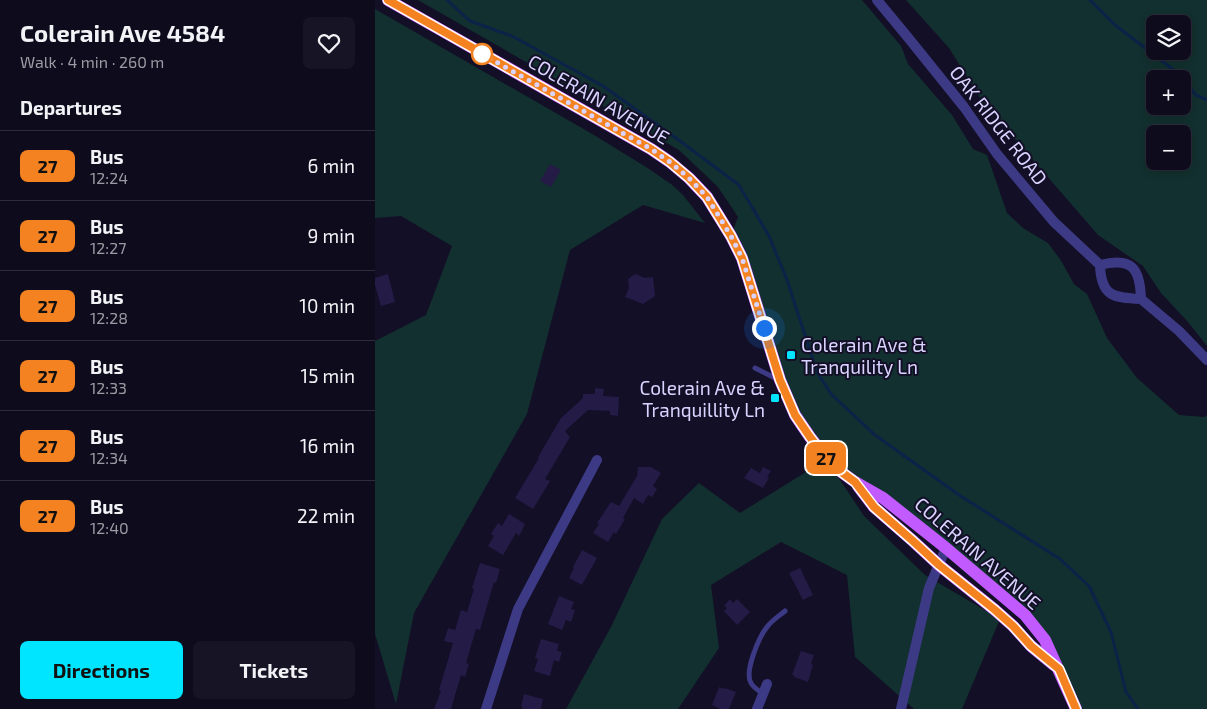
<!DOCTYPE html>
<html lang="en">
<head>
<meta charset="utf-8">
<style>
	:root { --surface:#0e0b1c; --page:#171425; --text:#f1f3f6; --muted:#9b9ba3; --line:#2e2b3b; --accent:#00e5ff }
	body { margin:0; font-family:"Exo 2",sans-serif; background:var(--page); color:var(--text); height:100vh; display:flex; flex-direction:column; font-size:19px; white-space:nowrap }
	* { box-sizing:border-box; margin:0 }
	p { font-size:16px; color:var(--muted) }
	.icon { flex:none; width:28px; height:28px; fill:none; stroke:currentColor; stroke-width:2; stroke-linecap:round; stroke-linejoin:round }
	.map { position:relative; flex:1; overflow:hidden }
	.details { display:flex; flex-direction:column; background:var(--surface); width:375px }
	.details>* { flex:none }
	.badge { padding:0 10px; border-radius:8px; font-size:18px; line-height:32px }
	.fabs { position:absolute; left:771px; top:15px; display:grid; gap:10px }
	.fabs a { display:grid; place-items:center; width:45px; height:45px; border-radius:8px; background:var(--surface); box-shadow:0 2px 8px #0003,0 0 0 1px var(--line); font-size:25px }
	.you { position:absolute; width:25px; height:25px; margin:-12px; border:4px solid #fff; border-radius:50%; background:#1a73e8; box-shadow:0 0 0 8px #1a73e833 }
	.map>.badge { position:absolute; translate:-50% -50%; box-shadow:0 0 0 2px #fff }
	h2 { padding:0 20px; font-size:19px; line-height:45px }
	.round { display:grid; place-items:center; flex:none; width:52px; height:52px; border-radius:8px; background:var(--page) }
	.headline { display:flex; align-items:center; justify-content:space-between; height:85px; padding:0 20px }
	h1 { font-size:24px; font-weight:700; line-height:38px }
	.button { display:flex; gap:10px; margin-top:auto; padding:10px 20px }
	.button a { flex:1; height:58px; border-radius:8px; background:var(--accent); color:#111; font-size:20px; font-weight:700; line-height:58px; text-align:center }
	.button a+a { background:var(--page); color:var(--text) }
	ul { padding:0; list-style:none }
	li { display:flex; align-items:center; gap:15px; height:70px; padding:0 20px; border-top:1px solid var(--line) }
	li div { flex:1 }
	li b { display:block; font-size:19px }
	li em { font-style:normal }
	li .badge { min-width:55px; font-weight:700; text-align:center }
	main { display:flex; flex:1; min-height:0 }
	.map>svg:first-child { display:block }
</style>
</head>
<body>
<main>
<section class="details">
<div class="headline"><div><h1>Colerain Ave 4584</h1><p>Walk · 4 min · 260 m</p></div><a class="round"><svg class="icon" aria-label="heart" viewBox="0 0 24 24"><path d="M12 20l-8-8c-3-5 5-10 8-4 3-6 11-1 8 4z"/></svg></a></div>
<h2>Departures</h2>
<ul>
<li><span class="badge" style="background:#f58220;color:#111">27</span><div><b>Bus</b><p>12:24</p></div><em>6 min</em></li>
<li><span class="badge" style="background:#f58220;color:#111">27</span><div><b>Bus</b><p>12:27</p></div><em>9 min</em></li>
<li><span class="badge" style="background:#f58220;color:#111">27</span><div><b>Bus</b><p>12:28</p></div><em>10 min</em></li>
<li><span class="badge" style="background:#f58220;color:#111">27</span><div><b>Bus</b><p>12:33</p></div><em>15 min</em></li>
<li><span class="badge" style="background:#f58220;color:#111">27</span><div><b>Bus</b><p>12:34</p></div><em>16 min</em></li>
<li><span class="badge" style="background:#f58220;color:#111">27</span><div><b>Bus</b><p>12:40</p></div><em>22 min</em></li>
</ul>
<div class="button"><a>Directions</a><a>Tickets</a></div>
</section>
<div class="map">
<svg width="832" height="709" viewBox="0 0 832 709">
	<rect width="100%" height="100%" fill="#130f26"/>
	<path fill="#12302f" fill-rule="evenodd" d="M43 0H487L526 46 533 64 577 115 598 149 612 155 632 213 648 228 673 243 685 259 699 284 712 294 732 338 762 378 804 415 829 417 832 415V709H701L650 615 453 462 489 516 550 575 625 619 587 709H539L480 657 472 575 406 542 336 585 344 648 303 709H191L237 625 287 519 324 483 365 513 452 459 420 415 356 236 363 217 343 187 304 150Z
		M531 0H832V346L813 322 786 293 768 266 723 235 607 101 574 48ZM780 24H808V51H780ZM780 79H808V106H780ZM780 134H808V161H780Z
		M0 9 219 135 271 167 296 184 308 195 330 223 268 205 195 250 152 414 39 613 21 704 0 634V341L51 315 77 246 26 216 0 218Z"/>
	<g fill="none" stroke-linecap="round" stroke-linejoin="round">
		<path stroke="#0c2248" stroke-width="3" d="M72 0 95 21 137 36 228 86 301 138 364 185 394 236 412 280 442 372 456 394 500 435 584 495 685 559 714 586 736 632 751 692 763 709
			M715 0 740 25 800 71 806 79
			M808 80 821 95 832 100"/>
	</g>
	<path fill="#241b47" d="M175 164 186 170 176 187 165 181Z
		M13 274 20 302 6 306 0 285V278Z
		M260 274 270 278 278 277 280 296 268 304 250 297 254 288 253 279Z
		M220 388 229 389 228 396 244 397 243 416 235 415V411L213 410 190 431 195 437 170 479 175 481 158 509 140 498 164 458 163 457 186 418 208 398V394H220Z
		M263 467H276L286 473 278 486 282 489 277 497 273 495 268 504 259 498 248 518 250 519 241 534 239 532 233 542 218 533 224 524 222 523 236 502 244 506 262 476Z
		M388 467 396 471 392 477 394 478 388 488 369 478 376 468 385 473Z
		M134 514 150 524 144 536 141 533 128 555 113 546 119 536 116 534 123 523 127 526Z
		M207 550 222 558 207 585 194 578 199 568 198 567Z
		M105 563 125 569 121 583 119 582 105 630 101 629 91 663 94 664 90 677 86 675 76 709H59L66 691 64 690 78 643 69 641 73 628 80 630 86 610 92 612 99 589 97 588Z
		M425 568 438 595 428 600 414 573Z
		M184 596 199 602 196 609 200 610 196 622 191 620 187 630 173 624Z
		M355 599 358 603 362 599 375 612 362 625 349 611 352 608 349 606Z
		M166 639 184 644 182 651 187 652 184 662 179 660 175 676 159 671 163 659 160 658Z
		M426 651 439 655 436 664 438 665 433 682 419 677V675H417Z
		M344 687 350 689V688L361 692 354 709H345L337 705Z
		M149 694 168 699 166 709H147V707L146 706Z"/>
	<g fill="none" stroke-linecap="round" stroke-linejoin="round">
		<path stroke="#3d3a85" stroke-width="5" d="M380 368 402 379
			M388 694C384 691 378 687 376 683 369 672 384 637 392 627 396 621 404 616 410 611"/>
		<path stroke="#3d3a85" stroke-width="10" d="M502 0 531 35 589 107 622 154 679 222 725 265C726 296 738 298 766 299 765 268 757 257 725 265
			M766 299 804 331 832 360
			M111 709 143 609 222 460
			M382 709 392 684
			M526 709 554 588 571 548"/>
		<path stroke="#c25bff" stroke-width="12" d="M13 0 276 149 295 162 314 178 332 197 356 236 367 258 405 380 420 415 435 437 452 459 465 471 480 482 508 498 571 548 650 615 670 640 701 709
			M483 486 499 507 538 541 564 565 620 610 638 626 656 646 679 665"/>
	</g>
	<g fill="none" stroke-linecap="round" stroke-linejoin="round">
		<defs>
			<path id="line" d="M13 0 276 149 295 162 314 178 332 197 356 236 367 258 405 380 420 415 435 437 452 459 465 471 480 482 499 507 538 541 564 565 620 610 638 626 656 646 684 669 701 709"/>
		</defs>
		<use href="#line" stroke="#fff" stroke-width="11"/>
		<use href="#line" stroke="#f58220" stroke-width="8"/>
		<path stroke="#d9d4ff" stroke-width="5" stroke-dasharray="0 9" d="M107 54 276 149 295 162 314 178 332 197 356 236 367 258 389 328"/>
	</g>
	<circle fill="#fff" stroke="#f58220" stroke-width="2.5" cx="107" cy="54" r="10"/>
	<g fill="#00e5ff" stroke="#130f26" stroke-width="2">
		<rect x="411" y="350" width="10" height="10" rx="2.5"/>
		<rect x="395" y="393" width="10" height="10" rx="2.5"/>
	</g>
	<g text-anchor="middle" dominant-baseline="central" stroke-width="4" stroke-linejoin="round" paint-order="stroke">
		<g font-size="19" fill="#d9d4ff" stroke="#130f26">
			<text transform="translate(224 99) rotate(30)">COLERAIN AVENUE</text>
			<text transform="translate(624 125) rotate(52)">OAK RIDGE ROAD</text>
			<text transform="translate(603 553) rotate(41)">COLERAIN AVENUE</text>
		</g>
		<g font-size="19" fill="#d9d4ff" stroke="#130f26" text-anchor="start">
			<text x="426" y="344">Colerain Ave &amp;<tspan x="426" dy="22">Tranquility Ln</tspan></text>
			<text x="390" y="387" text-anchor="end">Colerain Ave &amp;<tspan x="390" dy="22">Tranquillity Ln</tspan></text>
		</g>
	</g>
</svg>
<div class="fabs">
<a><svg class="icon" aria-label="layers" viewBox="0 0 24 24"><path d="M12 4l9 5-9 5-9-5zM3 14l9 5 9-5"/></svg></a>
<a>+</a>
<a>−</a>
</div>
<div class="you" style="left:389px;top:328px"></div>
<b class="badge" style="left:451px;top:458px;background:#f58220;color:#111">27</b>
</div>
</main>
</body>
</html>
